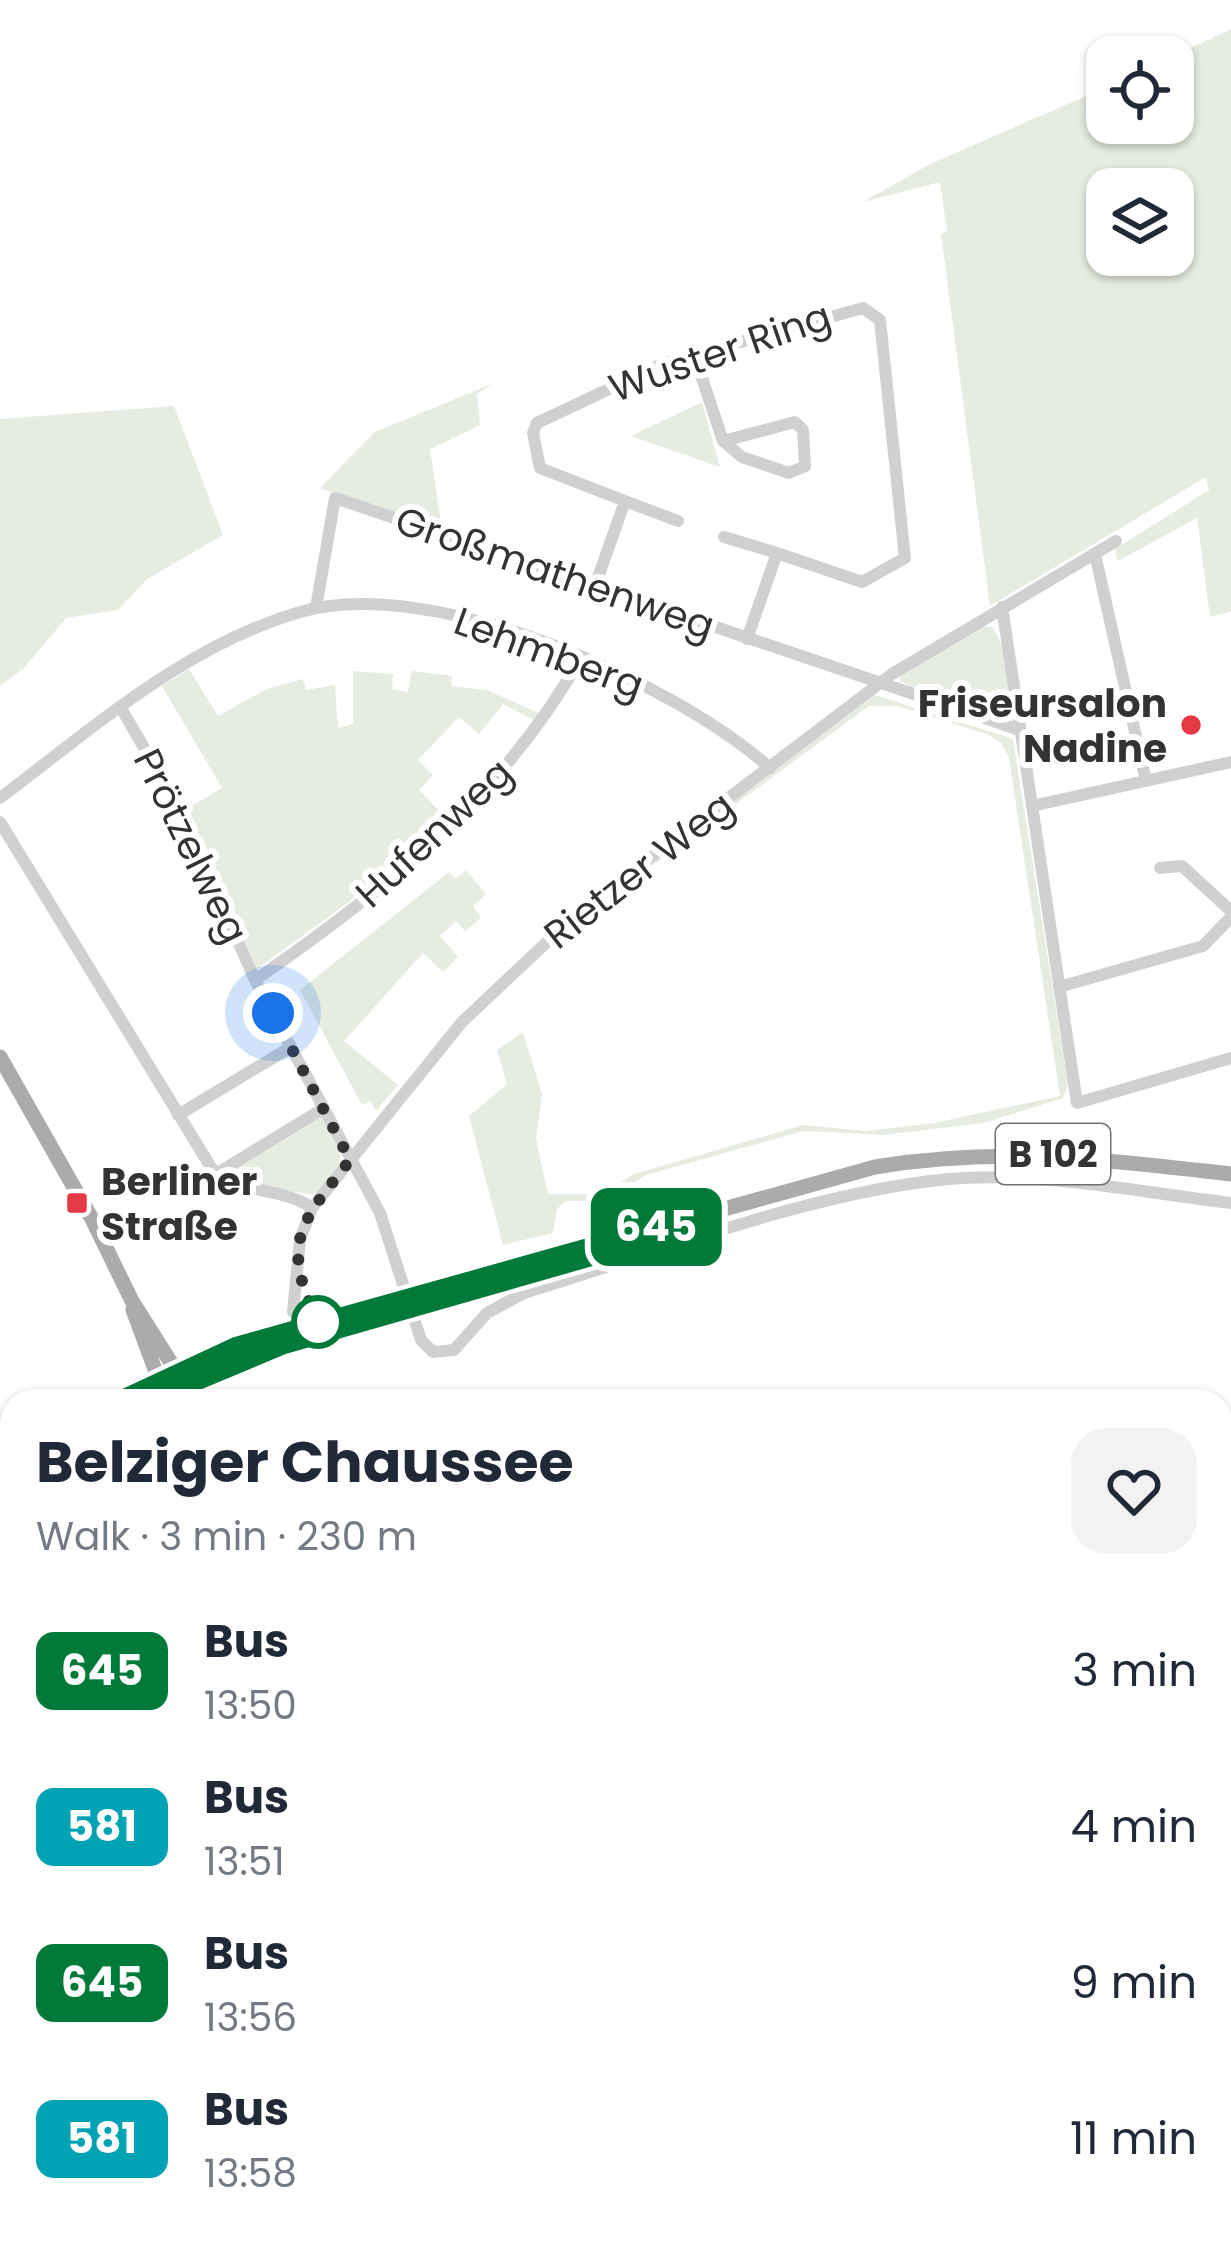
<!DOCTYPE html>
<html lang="en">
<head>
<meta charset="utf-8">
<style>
	:root { --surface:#fff; --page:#f2f2f3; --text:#1f2937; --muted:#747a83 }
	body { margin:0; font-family:Poppins,sans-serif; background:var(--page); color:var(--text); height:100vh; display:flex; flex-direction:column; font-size:45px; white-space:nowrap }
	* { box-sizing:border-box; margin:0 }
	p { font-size:39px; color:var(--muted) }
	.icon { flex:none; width:66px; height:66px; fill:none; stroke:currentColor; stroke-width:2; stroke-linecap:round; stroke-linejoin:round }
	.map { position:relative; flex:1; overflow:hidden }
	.details { position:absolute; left:0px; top:1389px; width:1233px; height:855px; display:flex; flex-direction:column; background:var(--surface); border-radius:36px 36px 0 0; box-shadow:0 3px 9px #0004 }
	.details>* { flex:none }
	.badge { padding:0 24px; border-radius:18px; font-size:42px; line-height:78px }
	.tools { position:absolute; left:1086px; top:36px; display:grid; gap:24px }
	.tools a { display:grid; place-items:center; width:108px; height:108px; border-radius:24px; background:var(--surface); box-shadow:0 3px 9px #0004; font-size:60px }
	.you { position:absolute; width:60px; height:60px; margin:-30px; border:9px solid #fff; border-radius:50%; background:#1a73e8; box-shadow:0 0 0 18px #1a73e833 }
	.map>.badge { position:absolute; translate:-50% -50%; box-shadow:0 0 0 6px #fff }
	.round { display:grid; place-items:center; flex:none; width:126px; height:126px; border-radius:36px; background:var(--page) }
	.summary { display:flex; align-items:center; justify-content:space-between; height:204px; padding:0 36px }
	h1 { font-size:57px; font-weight:700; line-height:90px }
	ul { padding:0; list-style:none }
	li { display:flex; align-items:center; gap:36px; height:156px; padding:0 36px }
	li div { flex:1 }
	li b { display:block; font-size:45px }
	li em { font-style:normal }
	li .badge { min-width:132px; font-weight:700; text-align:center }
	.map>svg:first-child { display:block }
</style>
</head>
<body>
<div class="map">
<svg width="1231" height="2243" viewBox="0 0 1231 2243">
	<rect width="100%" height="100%" fill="#fff"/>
	<path fill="#e6ecdf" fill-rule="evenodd" d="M1231 29V612L1210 617 1197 518 1118 561 1115 549 1209 490 1206 477 990 606 941 234 947 232 940 182 863 202 930 164 1107 87V123H1173L1172 57ZM1107 189H1173V255H1107Z
		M494 383 477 394 480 425 430 449 442 530 320 488 375 432Z
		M702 402 720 467 631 436Z
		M174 406 223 535 147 579 118 610 66 618 25 667 0 686V419Z
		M981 626 992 627C1006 643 1016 698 1004 716L995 717 900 682V675Z
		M189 669 218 716 267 689 303 679 306 690 335 685 338 728 353 724V671L393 674 392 689 408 692 412 671 452 676 451 686 487 690 541 714 536 721 503 704 479 734 459 717 418 760 433 775 419 790 446 818 350 901 257 969 187 809 222 788 162 686Z
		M875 695 1013 739 1068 1084 1063 1098 984 1123 883 1135 803 1131 646 1175 604 1201H565L557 1209 553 1233 503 1245 469 1116 507 1084 497 1050 523 1032 542 1095 536 1139 548 1194H600L634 1174 803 1125 866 1131 934 1123 1060 1096 1009 758 1001 743 987 734 897 706H869L604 901 560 943 557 938 595 904Z
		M466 870 486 894 473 906 481 918 465 931 456 921 440 936 458 957 443 972 423 953 344 1041 398 1085 376 1111 370 1101 362 1105 300 990 449 872 456 879Z
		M323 1112C344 1153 351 1161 315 1195L239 1183 225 1174Z
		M12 1510V2232H1221V1552L1231 1556V2243H0V1518Z"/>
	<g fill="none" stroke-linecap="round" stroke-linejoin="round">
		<path stroke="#cfe2ee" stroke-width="3" d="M1221 1981 1231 1953
			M0 2147 12 2164
			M44 2232 46 2243
			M521 2243 533 2232
			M1181 2243 1231 2241"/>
		<path stroke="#cfe2ee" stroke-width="10" d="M595 2232 599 2243"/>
		<path stroke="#d0d0d0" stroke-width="12" d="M694 354 723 441 795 422 803 430 805 466 789 473 742 457 723 441
			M625 501 678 521
			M724 537 777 553 747 639
			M1095 554 1146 781
			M595 586 625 501 540 468 533 433 537 423 662 364 863 308 880 320 905 558 862 582 777 553
			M1002 607 1077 1103 1231 1058
			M316 608 335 498 1020 730
			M121 708 180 810 255 980 380 1213 421 1340 433 1352 454 1350 487 1313 524 1293C656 1253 812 1192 948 1179 1042 1171 1138 1192 1231 1203
			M0 798C93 728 186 645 300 612 432 574 672 681 770 768
			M1032 806 1231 762
			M0 822 212 1169C241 1196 281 1186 312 1208
			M1160 868 1182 866 1231 911
			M255 980C383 892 505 794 581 657
			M1059 987 1203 946 1231 917
			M178 1115 291 1047
			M216 1174 324 1108
			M293 1312 300 1240 312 1208 462 1022 581 910 892 674 1116 541"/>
		<path stroke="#ababab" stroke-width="15" d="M0 1057 92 1219 132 1301 180 1377
			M133 1310 160 1383
			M118 1401 190 1364 268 1336 875 1167C1002 1146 1105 1160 1231 1174
			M150 1401 284 1345 643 1240
			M0 1504 12 1495"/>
	</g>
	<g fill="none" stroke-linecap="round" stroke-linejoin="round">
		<defs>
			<path id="line" d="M118 1401 236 1346 671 1224 609 1252 284 1345 150 1401"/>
		</defs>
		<use href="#line" stroke="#fff" stroke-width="27"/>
		<use href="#line" stroke="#007a38" stroke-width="18"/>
		<path stroke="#333" stroke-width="12" stroke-dasharray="0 21.6" d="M273 1013 350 1160C300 1224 280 1242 318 1322"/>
	</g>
	<g fill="#e63946" stroke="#fff" stroke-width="4.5">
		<circle cx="1191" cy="725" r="12"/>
		<rect x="65" y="1191" width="24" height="24" rx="6"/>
	</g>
	<circle fill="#fff" stroke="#007a38" stroke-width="6" cx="318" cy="1322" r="24"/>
	<g text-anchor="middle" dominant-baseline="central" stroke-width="12" stroke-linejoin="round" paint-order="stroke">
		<rect fill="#fff" stroke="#707070" stroke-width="3" x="996" y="1124" width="114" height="60" rx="9"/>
		<g font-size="36" font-weight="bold" fill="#333">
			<text x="1053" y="1154">B 102</text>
		</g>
		<g font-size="39" fill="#333" stroke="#fff">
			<text transform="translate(720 352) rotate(-19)">Wuster Ring</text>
			<text transform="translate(555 573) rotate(19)">Großmathenweg</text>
			<text transform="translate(549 653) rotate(20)">Lehmberg</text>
			<text transform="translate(434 833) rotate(-43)">Hufenweg</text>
			<text transform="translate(191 846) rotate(64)">Prötzelweg</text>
			<text transform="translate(639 870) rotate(-38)">Rietzer Weg</text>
		</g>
		<g font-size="39" font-weight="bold" fill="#333" stroke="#fff" text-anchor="end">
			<text x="1167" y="703">Friseursalon<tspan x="1167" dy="45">Nadine</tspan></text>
			<text x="101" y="1181" text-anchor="start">Berliner<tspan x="101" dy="45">Straße</tspan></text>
		</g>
	</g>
</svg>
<div class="tools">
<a><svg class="icon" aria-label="locate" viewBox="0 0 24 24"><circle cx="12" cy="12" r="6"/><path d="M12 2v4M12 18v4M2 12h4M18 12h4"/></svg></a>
<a><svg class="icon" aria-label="layers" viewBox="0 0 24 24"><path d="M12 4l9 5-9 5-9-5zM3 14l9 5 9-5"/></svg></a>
</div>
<div class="you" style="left:273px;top:1013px"></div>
<b class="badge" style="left:656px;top:1227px;background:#007a38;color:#fff">645</b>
<section class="details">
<div class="summary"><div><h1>Belziger Chaussee</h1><p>Walk · 3 min · 230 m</p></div><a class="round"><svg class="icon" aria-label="heart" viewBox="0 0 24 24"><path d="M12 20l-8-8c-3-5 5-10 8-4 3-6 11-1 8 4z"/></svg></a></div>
<ul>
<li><span class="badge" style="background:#007a38;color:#fff">645</span><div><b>Bus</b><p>13:50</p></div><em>3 min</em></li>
<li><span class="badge" style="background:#00a3b4;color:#fff">581</span><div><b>Bus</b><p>13:51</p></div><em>4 min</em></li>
<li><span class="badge" style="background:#007a38;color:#fff">645</span><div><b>Bus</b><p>13:56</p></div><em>9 min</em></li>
<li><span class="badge" style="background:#00a3b4;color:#fff">581</span><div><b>Bus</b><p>13:58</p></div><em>11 min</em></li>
</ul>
</section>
</div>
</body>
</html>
